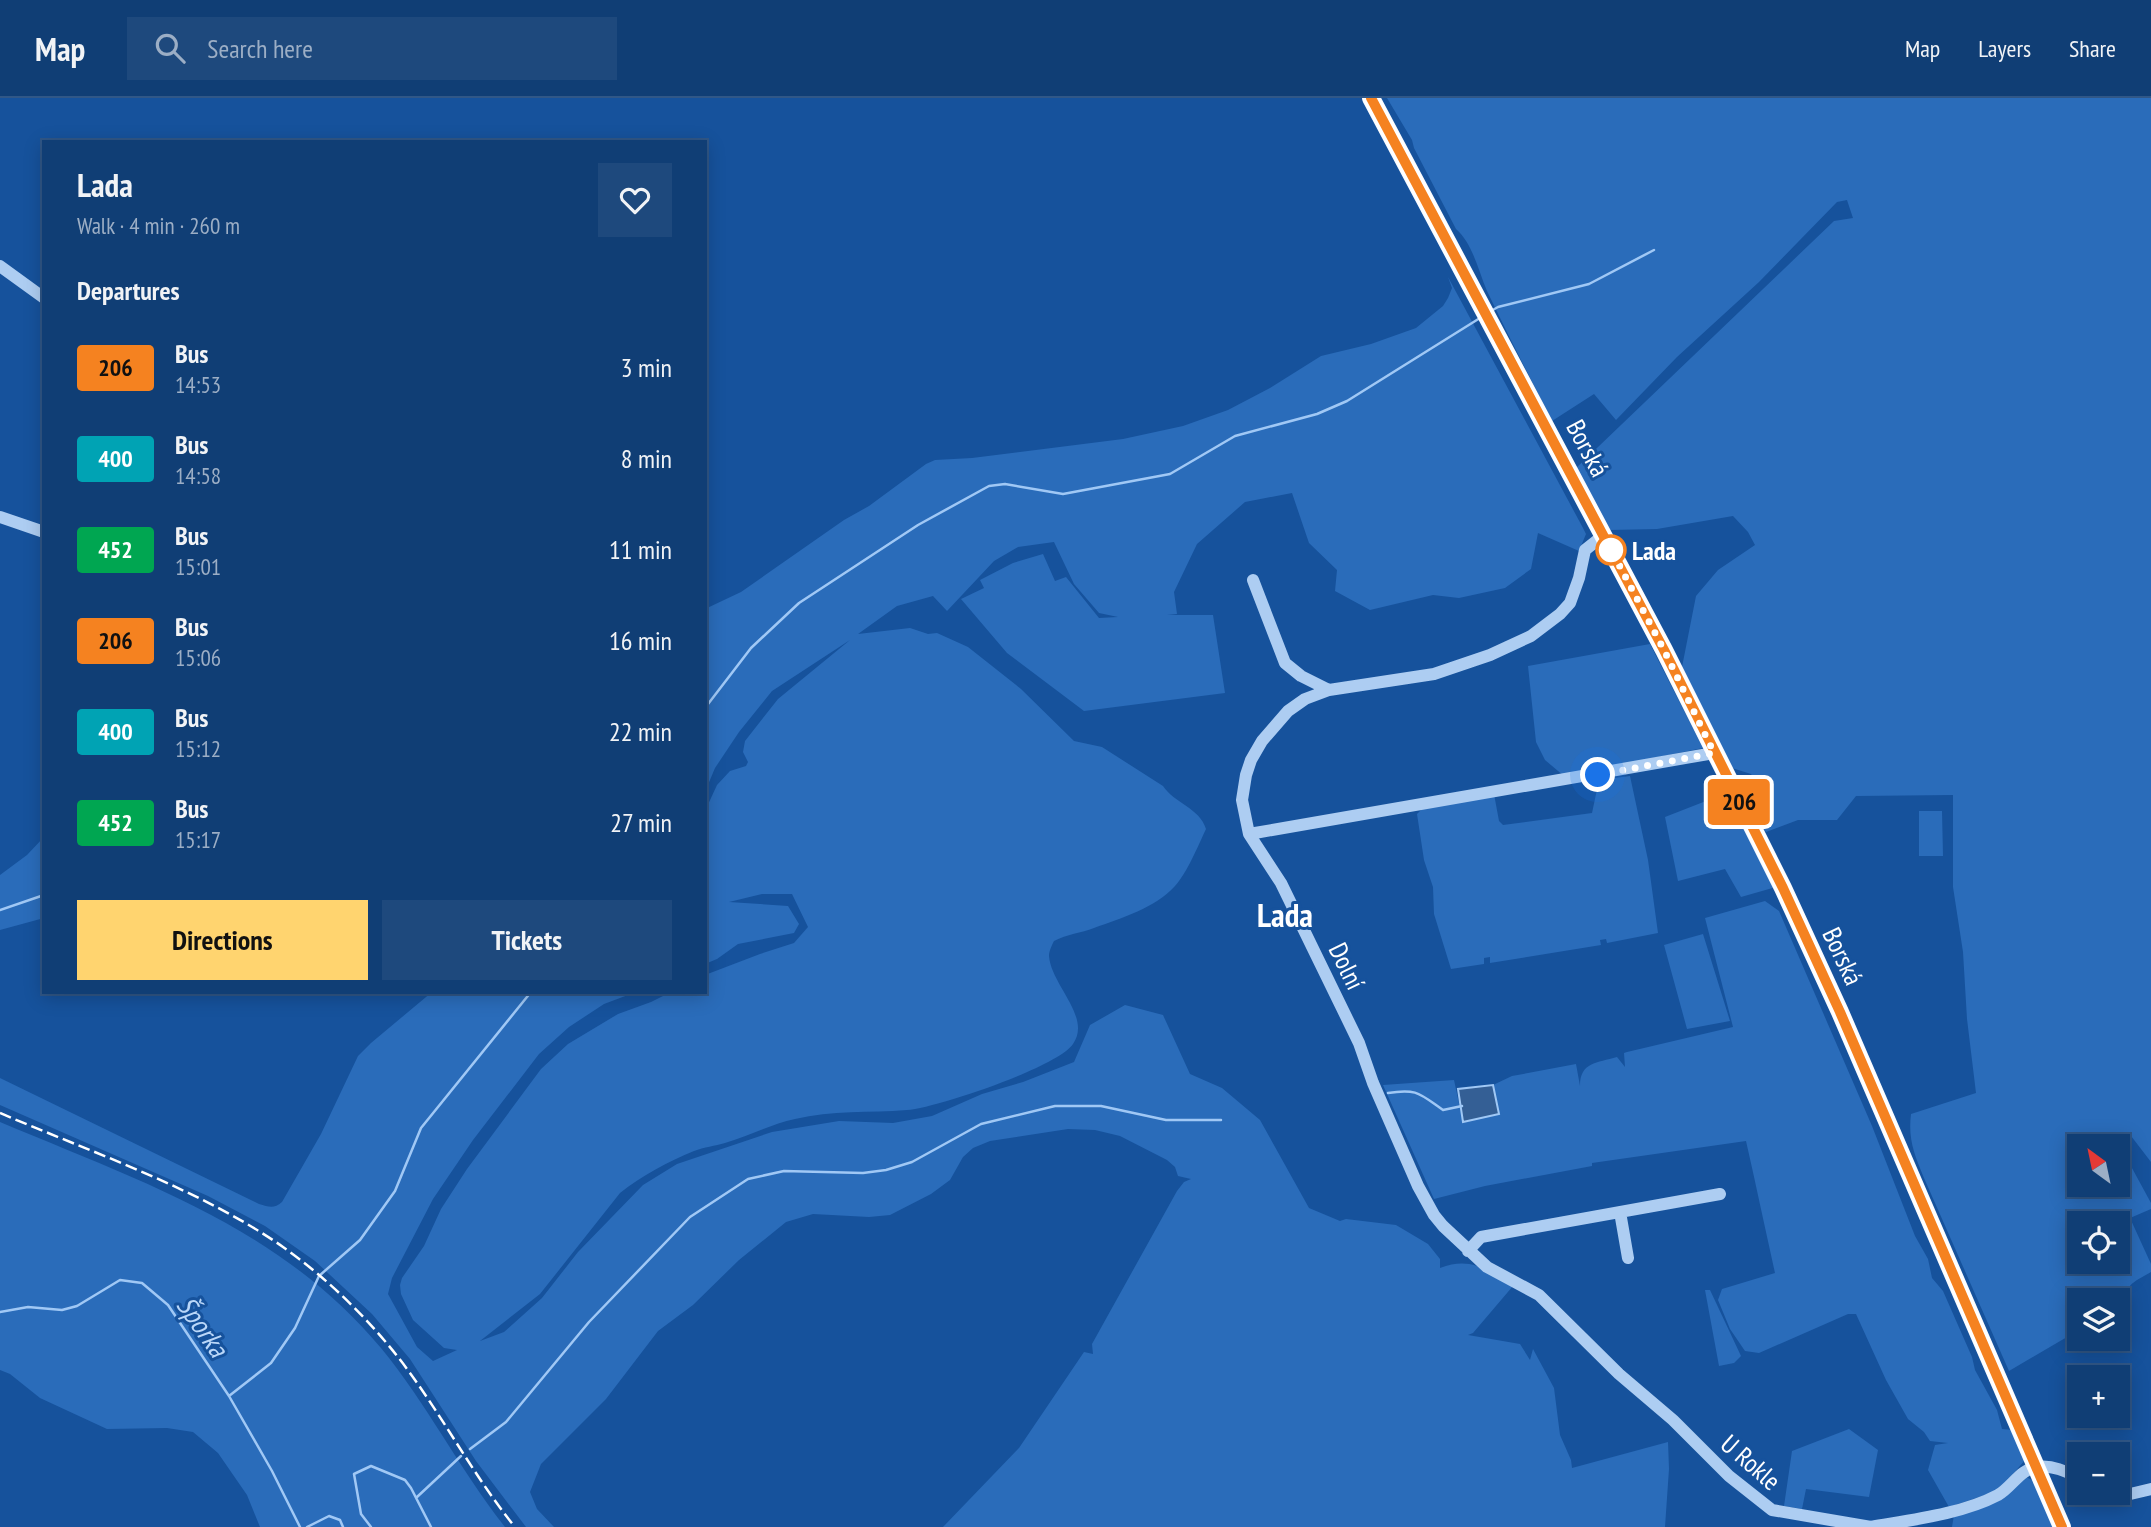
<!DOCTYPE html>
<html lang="en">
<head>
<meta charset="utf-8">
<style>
	:root { --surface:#103e75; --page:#1e497d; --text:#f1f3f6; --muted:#9caec5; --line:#305787; --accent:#ffd46f }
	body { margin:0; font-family:"PT Sans Narrow",sans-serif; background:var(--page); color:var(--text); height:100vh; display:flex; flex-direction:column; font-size:26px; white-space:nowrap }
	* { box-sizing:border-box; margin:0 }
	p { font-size:23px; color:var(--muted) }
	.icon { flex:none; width:38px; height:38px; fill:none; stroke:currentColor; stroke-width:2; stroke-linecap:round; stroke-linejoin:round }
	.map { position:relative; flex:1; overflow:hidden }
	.sheet { position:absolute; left:42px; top:42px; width:665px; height:854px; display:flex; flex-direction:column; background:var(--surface); border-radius:0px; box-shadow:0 4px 18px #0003,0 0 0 2px var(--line) }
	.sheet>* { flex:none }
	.badge { padding:0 14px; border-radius:5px; font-size:24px; line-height:46px }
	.needle { width:46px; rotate:327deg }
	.fabs { position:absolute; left:2067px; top:1036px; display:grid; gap:14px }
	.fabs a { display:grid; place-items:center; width:63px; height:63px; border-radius:0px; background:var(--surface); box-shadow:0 4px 18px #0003,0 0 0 2px var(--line); font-size:35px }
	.you { position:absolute; width:35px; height:35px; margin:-18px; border:5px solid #fff; border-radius:50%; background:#1a73e8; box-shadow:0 0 0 10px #1a73e833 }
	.map>.badge { position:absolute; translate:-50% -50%; box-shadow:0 0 0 4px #fff }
	h2 { padding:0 35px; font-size:26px; line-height:63px }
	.round { display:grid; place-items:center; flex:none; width:74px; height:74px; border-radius:0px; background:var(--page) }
	.summary { display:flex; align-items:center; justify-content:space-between; height:119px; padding:0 35px }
	h1 { font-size:33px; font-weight:700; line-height:52px }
	.cta { display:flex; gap:14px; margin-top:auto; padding:14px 35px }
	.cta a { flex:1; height:80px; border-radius:0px; background:var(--accent); color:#111; font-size:28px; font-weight:700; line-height:80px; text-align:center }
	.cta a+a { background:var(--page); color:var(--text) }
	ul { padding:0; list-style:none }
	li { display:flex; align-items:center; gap:21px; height:91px; padding:0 35px }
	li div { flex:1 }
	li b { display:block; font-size:26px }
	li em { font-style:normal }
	li .badge { min-width:77px; font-weight:700; text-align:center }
	header { display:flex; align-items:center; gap:42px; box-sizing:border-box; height:98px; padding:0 35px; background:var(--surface); border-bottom:2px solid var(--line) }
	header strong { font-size:33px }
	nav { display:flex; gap:38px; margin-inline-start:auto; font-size:24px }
	.search { width:490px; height:63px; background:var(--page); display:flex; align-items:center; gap:18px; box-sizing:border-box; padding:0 24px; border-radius:0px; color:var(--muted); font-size:26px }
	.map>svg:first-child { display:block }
</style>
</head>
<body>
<header>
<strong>Map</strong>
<div class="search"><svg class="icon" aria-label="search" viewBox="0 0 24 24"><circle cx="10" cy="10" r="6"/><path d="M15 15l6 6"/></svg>Search here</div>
<nav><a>Map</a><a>Layers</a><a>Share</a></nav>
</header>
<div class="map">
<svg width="2151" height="1429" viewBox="0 0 2151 1429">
	<rect width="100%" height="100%" fill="#16529c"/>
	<path fill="#2a6cba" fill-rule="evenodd" d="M1387 0H2151V1064L2128 1034 2119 1040 2126 1059 2151 1105V1111L2130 1120 2151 1166V1174C2132 1185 2124 1187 2122 1211L2118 1213V1202H2079V1232L2009 1273 1924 1080C1914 1056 1908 1041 1911 1016L1976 995 1967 921 1963 854 1953 789V697L1856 698 1837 722H1798L1766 734 1761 728 1768 712 1763 692 1751 676 1732 670 1682 569 1696 498 1718 472 1755 447 1748 434 1733 418 1657 431 1609 432 1574 372 1834 123 1853 120 1847 102 1837 104 1759 184 1677 259 1616 322 1594 296 1552 323C1530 280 1508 237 1487 193 1478 172 1473 146 1456 131L1414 50 1412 42ZM2079 1048H2118V1087H2079ZM2079 1125H2118V1164H2079Z
		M1448 179 1583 430 1586 436 1579 453 1538 435 1531 471 1505 490 1459 500 1433 497 1370 512 1335 493 1337 472 1309 445 1292 395 1245 404 1197 446 1174 494 1177 516 1167 517H1213L1225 595 1084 613 1007 555 961 501 984 490 980 482 1013 465 1043 456 1055 483 1066 479 1099 520 1118 519 1099 515 1074 486 1054 444 1018 449 994 463 947 513 933 498 897 508 858 536 910 530 928 536 937 535 968 549 1021 591 1074 643 1102 649 1163 688C1174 705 1200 710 1206 731 1198 748 1187 775 1175 788 1155 810 1122 820 1094 830 1081 835 1067 836 1054 843 1052 847 1049 853 1049 858 1051 887 1092 919 1073 946 1058 969 936 1010 907 1012 869 1015 832 1012 795 1021 771 1026 749 1038 725 1045 715 1048 704 1049 694 1053 669 1063 641 1078 620 1095L540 1196 480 1243 504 1234 542 1200 578 1154 643 1087 677 1066 772 1034 839 1023 893 1025 932 1018 982 996 1023 984 1074 964 1090 927 1125 907 1163 917 1190 976 1222 990 1260 1022 1309 1110 1340 1123 1346 1121 1396 1127 1428 1146 1440 1161V1170C1471 1158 1487 1172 1513 1188L1473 1235 1468 1237 1520 1246 1530 1262 1533 1251 1554 1290 1560 1337 1571 1362 1572 1370 1668 1344 1669 1371 1665 1429H943L1019 1350 1084 1254 1093 1256 1092 1246 1177 1093 1184 1084 1191 1081 1178 1078 1175 1069 1167 1062 1120 1038 1095 1032 1068 1031 990 1043 973 1050 963 1059 950 1082 931 1096 890 1117 869 1119 813 1116 786 1124 739 1162 693 1207 658 1233 606 1301 541 1366 530 1394 537 1411 554 1429H526L476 1363 410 1261 372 1216 315 1163 265 1128 208 1098 0 1007V980L259 1106C269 1109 274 1111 282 1104L321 1036 358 958 371 945 432 894H636L604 906 569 929 539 956 473 1042 433 1101 392 1180 388 1196 417 1249 433 1263 457 1252 444 1250 413 1222 401 1196 400 1187 402 1180 424 1148 441 1111 467 1071 541 971 568 946 618 916 651 904 671 894H705V877L760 856 794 845 808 829 792 796H762L729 804 788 808 799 826 794 835 738 846 717 861 705 866V713L717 687 730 673 746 668 748 664 743 654 745 643 778 601 850 542 772 593 739 634 715 670 705 694V511L741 494 844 422 869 408 926 366 935 362 972 360 1123 341 1183 328 1228 312 1270 290 1321 258 1371 246 1416 230 1443 208 1448 200 1452 190Z
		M1650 546 1703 650 1564 678 1545 662 1536 644 1528 568Z
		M1630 678 1648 762 1658 835 1607 845 1606 841 1600 842 1601 847 1490 865V859L1484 860V866L1451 871 1434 816 1433 789 1424 762 1417 716 1422 711 1494 696 1499 723 1503 727 1592 715 1599 682Z
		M1729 694 1776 789 1741 799 1725 771 1678 783 1665 719Z
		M1919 713H1942L1943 758H1919Z
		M44 739V820L0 832V777L27 757Z
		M1765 803 1779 813 1872 1028 1915 1138 1928 1161 1932 1180 1943 1193 1972 1259 1975 1272 1997 1312 2002 1331 2013 1332 2025 1362 2007 1383 1994 1394 1949 1409 1928 1372 1935 1347 1948 1345 1930 1343 1924 1334 1908 1321 1886 1282 1856 1216H1848L1759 1255 1745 1253 1730 1231 1718 1202 1722 1191 1775 1175C1765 1130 1756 1087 1746 1043L1592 1065V1068L1485 1088 1434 1101 1383 987 1454 982 1463 1024 1499 1016 1493 987 1512 978 1576 966 1580 988C1580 964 1597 965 1617 959L1625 969 1624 955 1627 954 1733 929 1705 820Z
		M1703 836 1730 923 1687 931 1664 847Z
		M0 1024C140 1083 280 1129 381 1250 427 1306 460 1372 505 1429H260L247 1397 218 1355 193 1334 167 1330 107 1331 40 1300 10 1276 0 1272Z
		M1705 1192H1710L1741 1258 1734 1265 1719 1268Z
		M1849 1331 1878 1352 1869 1399 1806 1391 1802 1411 1784 1408 1792 1353Z
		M2026 1379 2034 1383 2053 1429H1952L1954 1417 2003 1401Z"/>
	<path fill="#345f95" stroke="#a0c8f5" stroke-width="2" d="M1493 987 1499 1016 1463 1024 1458 991Z"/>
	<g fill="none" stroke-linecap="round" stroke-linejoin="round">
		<path stroke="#a0c8f5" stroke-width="2.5" d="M1491 213 1498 209 1589 186 1654 152
			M705 610 751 550 799 505 918 427 989 388 1005 386 1063 396 1170 376 1235 338 1317 316 1347 303 1480 220
			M0 812 44 797
			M1388 995C1417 990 1420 996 1443 1012L1462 1008
			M0 1214 28 1209 62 1212 77 1208 120 1182 142 1185 168 1207 229 1298 272 1373 300 1429
			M229 1298 271 1265 295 1230 319 1178 360 1142 395 1093 421 1030 531 894
			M470 1351 506 1324 589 1224 690 1119 748 1081 784 1073 863 1075 886 1072 912 1064 981 1026 1055 1008H1101L1166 1022H1221
			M417 1399 461 1358
			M307 1429 329 1418 340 1422 343 1429
			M371 1429 361 1416 354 1376 371 1368 405 1382 411 1390 431 1429"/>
		<path stroke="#adcdf2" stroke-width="12" d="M0 168 44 200
			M0 419 44 434
			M1604 437 1585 452 1579 480 1570 505 1560 516 1531 538 1490 557 1434 576 1329 592 1305 601 1288 613 1262 643 1251 662 1246 677 1242 702 1249 736 1281 785 1359 945 1373 985 1418 1088 1434 1117 1443 1128 1487 1169 1539 1197 1619 1276 1673 1322 1729 1378 1772 1412 1871 1429
			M1253 482 1285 565 1301 578 1329 592
			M1249 736 1714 655
			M1620 1114 1628 1160
			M1468 1153 1481 1139 1720 1096
			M2114 1395 2126 1397 2151 1391
			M1871 1429C1911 1422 1962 1416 1998 1397 2012 1389 2020 1371 2037 1369 2053 1367 2065 1373 2079 1380"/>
		<path stroke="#f9fbff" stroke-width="18" d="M1371 0 1664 552 1783 790 1840 914 2062 1429"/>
		<path stroke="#fff" stroke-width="2.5" stroke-dasharray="12 5" stroke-linecap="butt" d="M0 1015C91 1054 202 1092 283 1149 321 1176 354 1207 384 1242 434 1300 467 1370 515 1429"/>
	</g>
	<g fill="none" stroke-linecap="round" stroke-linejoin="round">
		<defs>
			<path id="line" d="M1371 0 1664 552 1783 790 1840 914 2062 1429"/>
		</defs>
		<use href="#line" stroke="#fff" stroke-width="16"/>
		<use href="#line" stroke="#f58220" stroke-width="10"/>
		<path stroke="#fff" stroke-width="7" stroke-dasharray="0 12.6" d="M1598 677 1714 655 1664 552 1606 442 1611 452"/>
	</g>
	<circle fill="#fff" stroke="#f58220" stroke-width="3.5" cx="1611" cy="452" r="14"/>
	<g text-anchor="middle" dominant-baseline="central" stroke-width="6" stroke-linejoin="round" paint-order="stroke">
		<g font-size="26" fill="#fff" stroke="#16529c">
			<text transform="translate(1588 350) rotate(62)">Borská</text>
			<text transform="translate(1843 858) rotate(65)">Borská</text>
			<text transform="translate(1347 868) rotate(64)">Dolní</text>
			<text transform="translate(1751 1364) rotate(41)">U Rokle</text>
		</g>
		<g font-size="26" font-weight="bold" fill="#fff" stroke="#16529c" text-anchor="start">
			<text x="1632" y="452">Lada</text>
		</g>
		<g font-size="28" font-style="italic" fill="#bad7f9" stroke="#16529c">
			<text transform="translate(203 1228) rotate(55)">Šporka</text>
		</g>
		<g font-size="33" font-weight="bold" fill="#fff" stroke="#16529c">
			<text x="1285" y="816">Lada</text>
		</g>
	</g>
</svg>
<div class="fabs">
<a><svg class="needle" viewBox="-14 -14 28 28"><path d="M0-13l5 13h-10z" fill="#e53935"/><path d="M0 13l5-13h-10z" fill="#9caec5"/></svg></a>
<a><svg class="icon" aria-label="locate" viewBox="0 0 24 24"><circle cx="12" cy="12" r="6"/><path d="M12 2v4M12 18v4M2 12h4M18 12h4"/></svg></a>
<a><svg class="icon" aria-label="layers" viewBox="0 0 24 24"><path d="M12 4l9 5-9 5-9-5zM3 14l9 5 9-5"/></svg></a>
<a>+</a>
<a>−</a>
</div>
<div class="you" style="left:1598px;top:677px"></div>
<b class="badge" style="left:1739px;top:704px;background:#f58220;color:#111">206</b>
<section class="sheet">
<div class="summary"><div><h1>Lada</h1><p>Walk · 4 min · 260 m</p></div><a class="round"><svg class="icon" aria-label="heart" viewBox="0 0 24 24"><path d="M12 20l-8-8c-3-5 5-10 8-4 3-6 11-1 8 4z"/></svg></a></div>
<h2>Departures</h2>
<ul>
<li><span class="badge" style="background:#f58220;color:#111">206</span><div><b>Bus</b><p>14:53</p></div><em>3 min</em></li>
<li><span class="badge" style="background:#00a3b4;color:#fff">400</span><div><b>Bus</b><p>14:58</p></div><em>8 min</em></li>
<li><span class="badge" style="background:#00a651;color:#fff">452</span><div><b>Bus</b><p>15:01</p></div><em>11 min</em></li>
<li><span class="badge" style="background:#f58220;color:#111">206</span><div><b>Bus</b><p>15:06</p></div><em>16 min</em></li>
<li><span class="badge" style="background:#00a3b4;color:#fff">400</span><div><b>Bus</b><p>15:12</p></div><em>22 min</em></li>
<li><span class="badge" style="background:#00a651;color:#fff">452</span><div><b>Bus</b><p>15:17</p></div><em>27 min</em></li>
</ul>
<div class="cta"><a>Directions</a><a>Tickets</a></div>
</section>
</div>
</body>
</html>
